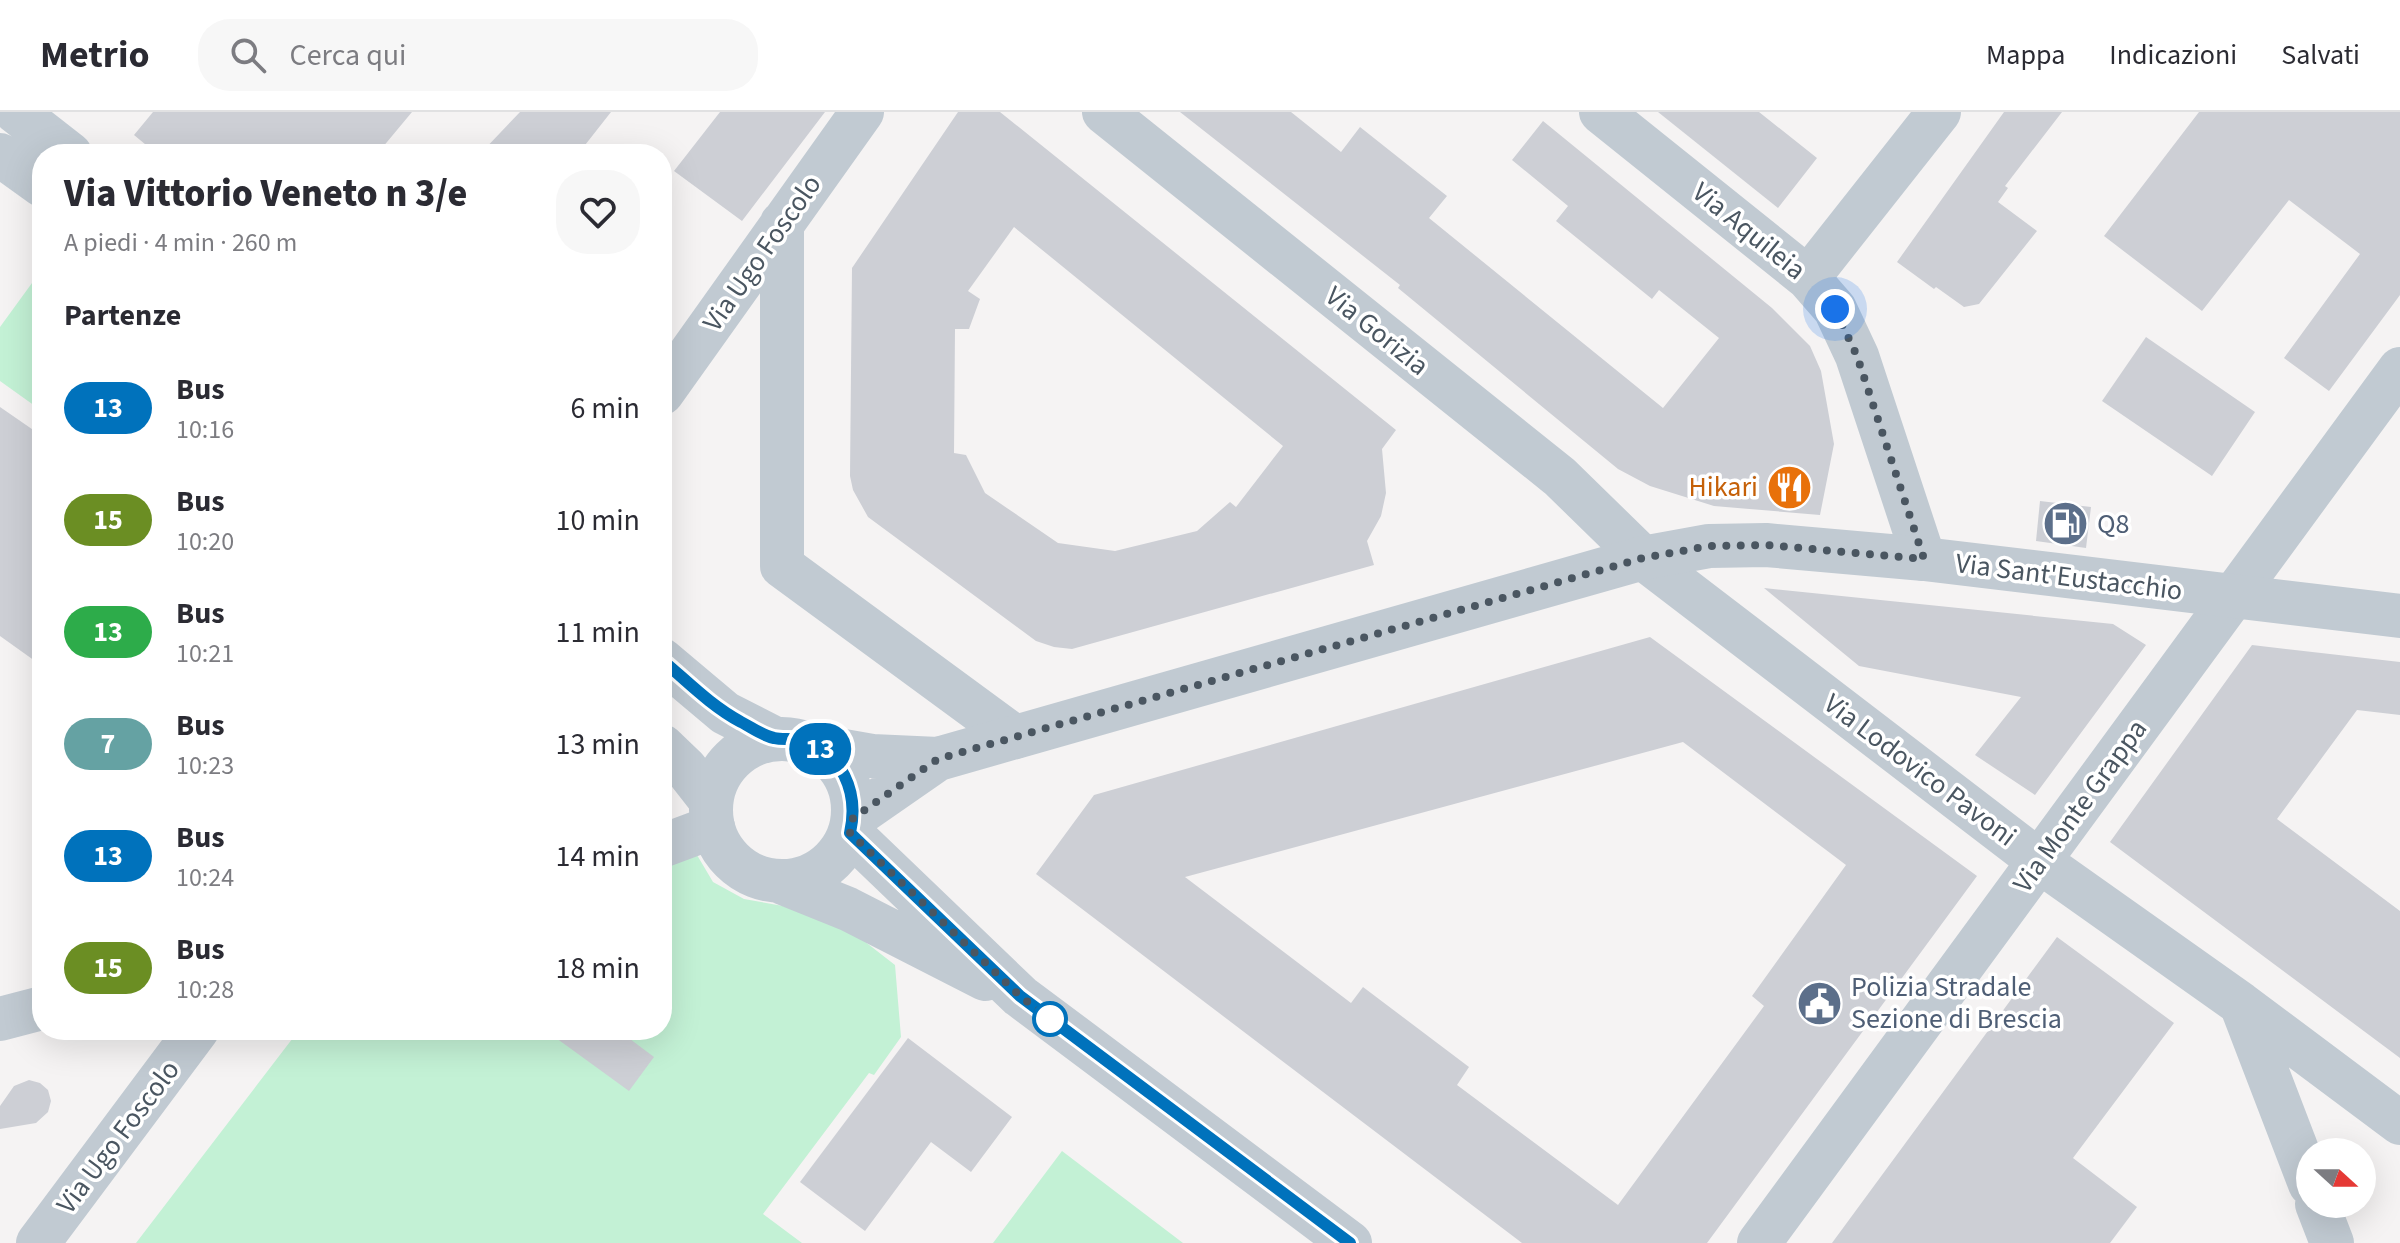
<!DOCTYPE html>
<html lang="it">
<head>
<meta charset="utf-8">
<style>
	:root { --surface:#fff; --page:#f7f7f7; --text:#2b2b33; --muted:#7c7c81; --line:#e1e1e2 }
	body { margin:0; font-family:"Source Sans 3",sans-serif; background:var(--page); color:var(--text); height:100vh; display:flex; flex-direction:column; font-size:30px; white-space:nowrap }
	* { box-sizing:border-box; margin:0 }
	p { font-size:26px; color:var(--muted) }
	.icon { flex:none; width:44px; height:44px; fill:none; stroke:currentColor; stroke-width:2; stroke-linecap:round; stroke-linejoin:round }
	.map { position:relative; flex:1; overflow:hidden }
	.sheet { position:absolute; left:32px; top:32px; width:640px; height:896px; display:flex; flex-direction:column; background:var(--surface); border-radius:32px; box-shadow:0 8px 32px #0002 }
	.sheet>* { flex:none }
	.badge { padding:0 16px; border-radius:26px; font-size:28px; line-height:52px }
	.needle { width:52px; rotate:111deg }
	.controls { position:absolute; left:2296px; top:1026px; display:grid; gap:16px }
	.controls a { display:grid; place-items:center; width:80px; height:80px; border-radius:50%; background:var(--surface); box-shadow:0 8px 32px #0002; font-size:40px }
	.you { position:absolute; width:40px; height:40px; margin:-20px; border:6px solid #fff; border-radius:50%; background:#1a73e8; box-shadow:0 0 0 12px #1a73e833 }
	.map>.badge { position:absolute; translate:-50% -50%; box-shadow:0 0 0 4px #fff }
	h2 { padding:0 32px; font-size:30px; line-height:72px }
	.round { display:grid; place-items:center; flex:none; width:84px; height:84px; border-radius:32px; background:var(--page) }
	.overview { display:flex; align-items:center; justify-content:space-between; height:136px; padding:0 32px }
	h1 { font-size:38px; font-weight:800; line-height:60px }
	ul { padding:0; list-style:none }
	li { display:flex; align-items:center; gap:24px; height:112px; padding:0 32px }
	li div { flex:1 }
	li b { display:block; font-size:30px }
	li em { font-style:normal }
	li .badge { min-width:88px; font-weight:700; text-align:center }
	header { display:flex; align-items:center; gap:48px; box-sizing:border-box; height:112px; padding:0 40px; background:var(--surface); border-bottom:2px solid var(--line) }
	header strong { font-size:38px }
	nav { display:flex; gap:44px; margin-inline-start:auto; font-size:28px }
	.search { width:560px; height:72px; background:var(--page); display:flex; align-items:center; gap:20px; box-sizing:border-box; padding:0 28px; border-radius:32px; color:var(--muted); font-size:30px }
	.map>svg:first-child { display:block }
</style>
</head>
<body>
<header>
<strong>Metrio</strong>
<div class="search"><svg class="icon" aria-label="search" viewBox="0 0 24 24"><circle cx="10" cy="10" r="6"/><path d="M15 15l6 6"/></svg>Cerca qui</div>
<nav><a>Mappa</a><a>Indicazioni</a><a>Salvati</a></nav>
</header>
<div class="map">
<svg width="2400" height="1131" viewBox="0 0 2400 1131">
	<rect width="100%" height="100%" fill="#f5f3f3"/>
	<path fill="#c3f1d5" d="M40 160 42 162V299L0 269V215Z
		M697 743 713 770 744 787 783 794 850 818 895 853 901 925 874 963 869 961 763 1102 802 1131H136L299 918H662V756Z
		M1062 1039 1183 1131H993Z"/>
	<path fill="#cdcfd5" fill-rule="evenodd" d="M153 0H412L377 42H157L134 23Z
		M520 0H611L578 42H480Z
		M720 0H825L742 109 674 59Z
		M958 0H1000L1396 318 1382 337 1386 381 1381 404 1367 429 1374 453 1072 537 1054 535 1036 529 868 405 853 378 850 364 852 156ZM1014 115 1283 334 1236 395 1230 390 1197 419 1115 439 1058 431 985 381 966 343 954 341 955 217H969L980 187 968 179Z
		M1180 0H1291L1341 40 1360 15 1447 84 1429 106 1663 296 1719 226 1659 178 1652 187 1556 109 1568 94 1512 48 1543 9 1772 196 1810 234 1821 259 1834 332 1820 403 1714 394 1650 374 1618 357 1398 176 1400 173Z
		M1658 0H1759L1817 46 1778 96Z
		M2004 0H2062L2005 74 2008 76 1998 90 2037 119 1979 192 1964 195 1936 175 1934 177 1897 150Z
		M2199 0H2400V183L2329 279 2284 246 2360 142 2289 88 2202 199 2104 124Z
		M2146 225 2255 300 2212 364 2102 289Z
		M0 295 42 324V554L0 524Z
		M2040 389 2091 395 2086 436 2036 429Z
		M1764 476 2113 512 2146 533 2035 683 1975 643 2021 585 1859 554Z
		M1650 525 1977 764 1707 1131H1522L1036 762 1094 683ZM1683 630 1846 753 1752 884 1764 894 1618 1093 1457 973 1469 955 1363 875 1351 891 1185 765Z
		M2252 533 2400 550V603L2357 598 2277 707 2400 799V946L2110 730Z
		M2057 825 2174 911 2073 1046 2137 1095 2110 1131H1832Z
		M545 918H618L654 945 629 979Z
		M908 926 1012 1005 971 1060 931 1030 865 1119 800 1070Z
		M29 968 40 971 48 978 51 989 48 1000 36 1011 0 1017V994L14 974Z"/>
	<g fill="none" stroke-linecap="round" stroke-linejoin="round">
		<path stroke="#c1cad2" stroke-width="44" d="M1104 0 1560 365 1643 446 2039 749 2241 892 2400 1011
			M1601 0 1808 166 1835 197 1857 244 1924 447
			M782 111V454L1015 625
			M1808 166 1939 0
			M662 281 862 0
			M662 734 713 715
			M2241 892 2310 1072
			M0 907 42 896
			M2317 1092 2332 1131
			M38 1131 197 918
			M1759 1131 2400 257"/>
		<path stroke="#c1cad2" stroke-width="44" d="M16 0 70 42
			M0 43 42 73
			M662 548 725 601 774 626
			M711 698a71 71 0 1 1 142 0a71 71 0 1 1-142 0Z
			M662 634 686 657 711 689
			M815 634 872 644 938 647 1643 446 1709 434 1766 433 1924 447 2400 504
			M853 706 938 647
			M850 721 1020 884 1350 1131
			M781 770 848 797 985 867"/>
	</g>
	<g fill="none" stroke-linecap="round" stroke-linejoin="round">
		<defs>
			<path id="line" d="M662 548C687 569 711 594 741 610 751 615 763 624 774 626 782 628 791 626 799 628 843 639 859 681 850 721L1020 884 1350 1131"/>
		</defs>
		<use href="#line" stroke="#fff" stroke-width="18"/>
		<use href="#line" stroke="#0072bc" stroke-width="12"/>
		<path stroke="#4a5661" stroke-width="8" stroke-dasharray="0 14.4" d="M1050 907 1020 884 850 721 853 706 938 647 1643 446 1709 434 1766 433 1924 447 1857 244 1835 197"/>
	</g>
	<defs>
		<symbol id="restaurant-disc" viewBox="-11 -11 22 22"><circle r="9.5" fill="#e8710a" stroke="#fff"/><path d="M-5-6h1v4h1v-4h1v4h1v-4h1v5L-1.5 .5V6h-2V.5L-5-1ZM5-6V6H3V1.5H1.5Q1.5-4 5-6Z" fill="#fff"/></symbol>
		<symbol id="fuel-disc" viewBox="-11 -11 22 22"><circle r="9.5" fill="#5c6f8a" stroke="#fff"/><path d="M-5.5-6h7V0h2V4h1.3V-2.5L3-4.5l.8-.8L6-3V5H2.5V1h-1V6h-7ZM-4.2-4.7v3.2H.2V-4.7Z" fill="#fff"/></symbol>
		<symbol id="civic-disc" viewBox="-11 -11 22 22"><circle r="9.5" fill="#5c6f8a" stroke="#fff"/><path d="M-.6-6.5H3V-4.5H.6V-3L4-1V1h2V6H-6V1h2V-1L-.6-3ZM-1.2 2.5V6h2.4V2.5Z" fill="#fff"/></symbol>
	</defs>
	<g fill-rule="evenodd">
		<use href="#restaurant-disc" x="1764" y="350" width="51" height="51"/>
		<use href="#fuel-disc" x="2040" y="386" width="51" height="51"/>
		<use href="#civic-disc" x="1794" y="866" width="51" height="51"/>
	</g>
	<circle fill="#fff" stroke="#0072bc" stroke-width="4" cx="1050" cy="907" r="16"/>
	<g text-anchor="middle" dominant-baseline="central" stroke-width="7" stroke-linejoin="round" paint-order="stroke">
		<g font-size="28" fill="#4a5661" stroke="#fff">
			<text transform="translate(1749 119) rotate(39)">Via Aquileia</text>
			<text transform="translate(762 141) rotate(-55)">Via Ugo Foscolo</text>
			<text transform="translate(1377 219) rotate(39)">Via Gorizia</text>
			<text transform="translate(2069 465) rotate(7)">Via Sant'Eustacchio</text>
			<text transform="translate(1920 658) rotate(37)">Via Lodovico Pavoni</text>
			<text transform="translate(2080 694) rotate(-54)">Via Monte Grappa</text>
			<text transform="translate(118 1025) rotate(-53)">Via Ugo Foscolo</text>
		</g>
		<g font-size="28" fill="#c56008" stroke="#fff" text-anchor="end">
			<text x="1758" y="375">Hikari</text>
		</g>
		<g font-size="28" fill="#4e5e75" stroke="#fff" text-anchor="start">
			<text x="2097" y="412">Q8</text>
			<text x="1851" y="875">Polizia Stradale<tspan x="1851" dy="32">Sezione di Brescia</tspan></text>
		</g>
	</g>
</svg>
<div class="controls">
<a><svg class="needle" viewBox="-14 -14 28 28"><path d="M0-13l5 13h-10z" fill="#e53935"/><path d="M0 13l5-13h-10z" fill="#7c7c81"/></svg></a>
</div>
<div class="you" style="left:1835px;top:197px"></div>
<b class="badge" style="left:820px;top:637px;background:#0072bc;color:#fff">13</b>
<section class="sheet">
<div class="overview"><div><h1>Via Vittorio Veneto n 3/e</h1><p>A piedi · 4 min · 260 m</p></div><a class="round"><svg class="icon" aria-label="heart" viewBox="0 0 24 24"><path d="M12 20l-8-8c-3-5 5-10 8-4 3-6 11-1 8 4z"/></svg></a></div>
<h2>Partenze</h2>
<ul>
<li><span class="badge" style="background:#0072bc;color:#fff">13</span><div><b>Bus</b><p>10:16</p></div><em>6 min</em></li>
<li><span class="badge" style="background:#6b8e23;color:#fff">15</span><div><b>Bus</b><p>10:20</p></div><em>10 min</em></li>
<li><span class="badge" style="background:#2dac4a;color:#fff">13</span><div><b>Bus</b><p>10:21</p></div><em>11 min</em></li>
<li><span class="badge" style="background:#65a2a3;color:#fff">7</span><div><b>Bus</b><p>10:23</p></div><em>13 min</em></li>
<li><span class="badge" style="background:#0072bc;color:#fff">13</span><div><b>Bus</b><p>10:24</p></div><em>14 min</em></li>
<li><span class="badge" style="background:#6b8e23;color:#fff">15</span><div><b>Bus</b><p>10:28</p></div><em>18 min</em></li>
</ul>
</section>
</div>
</body>
</html>
